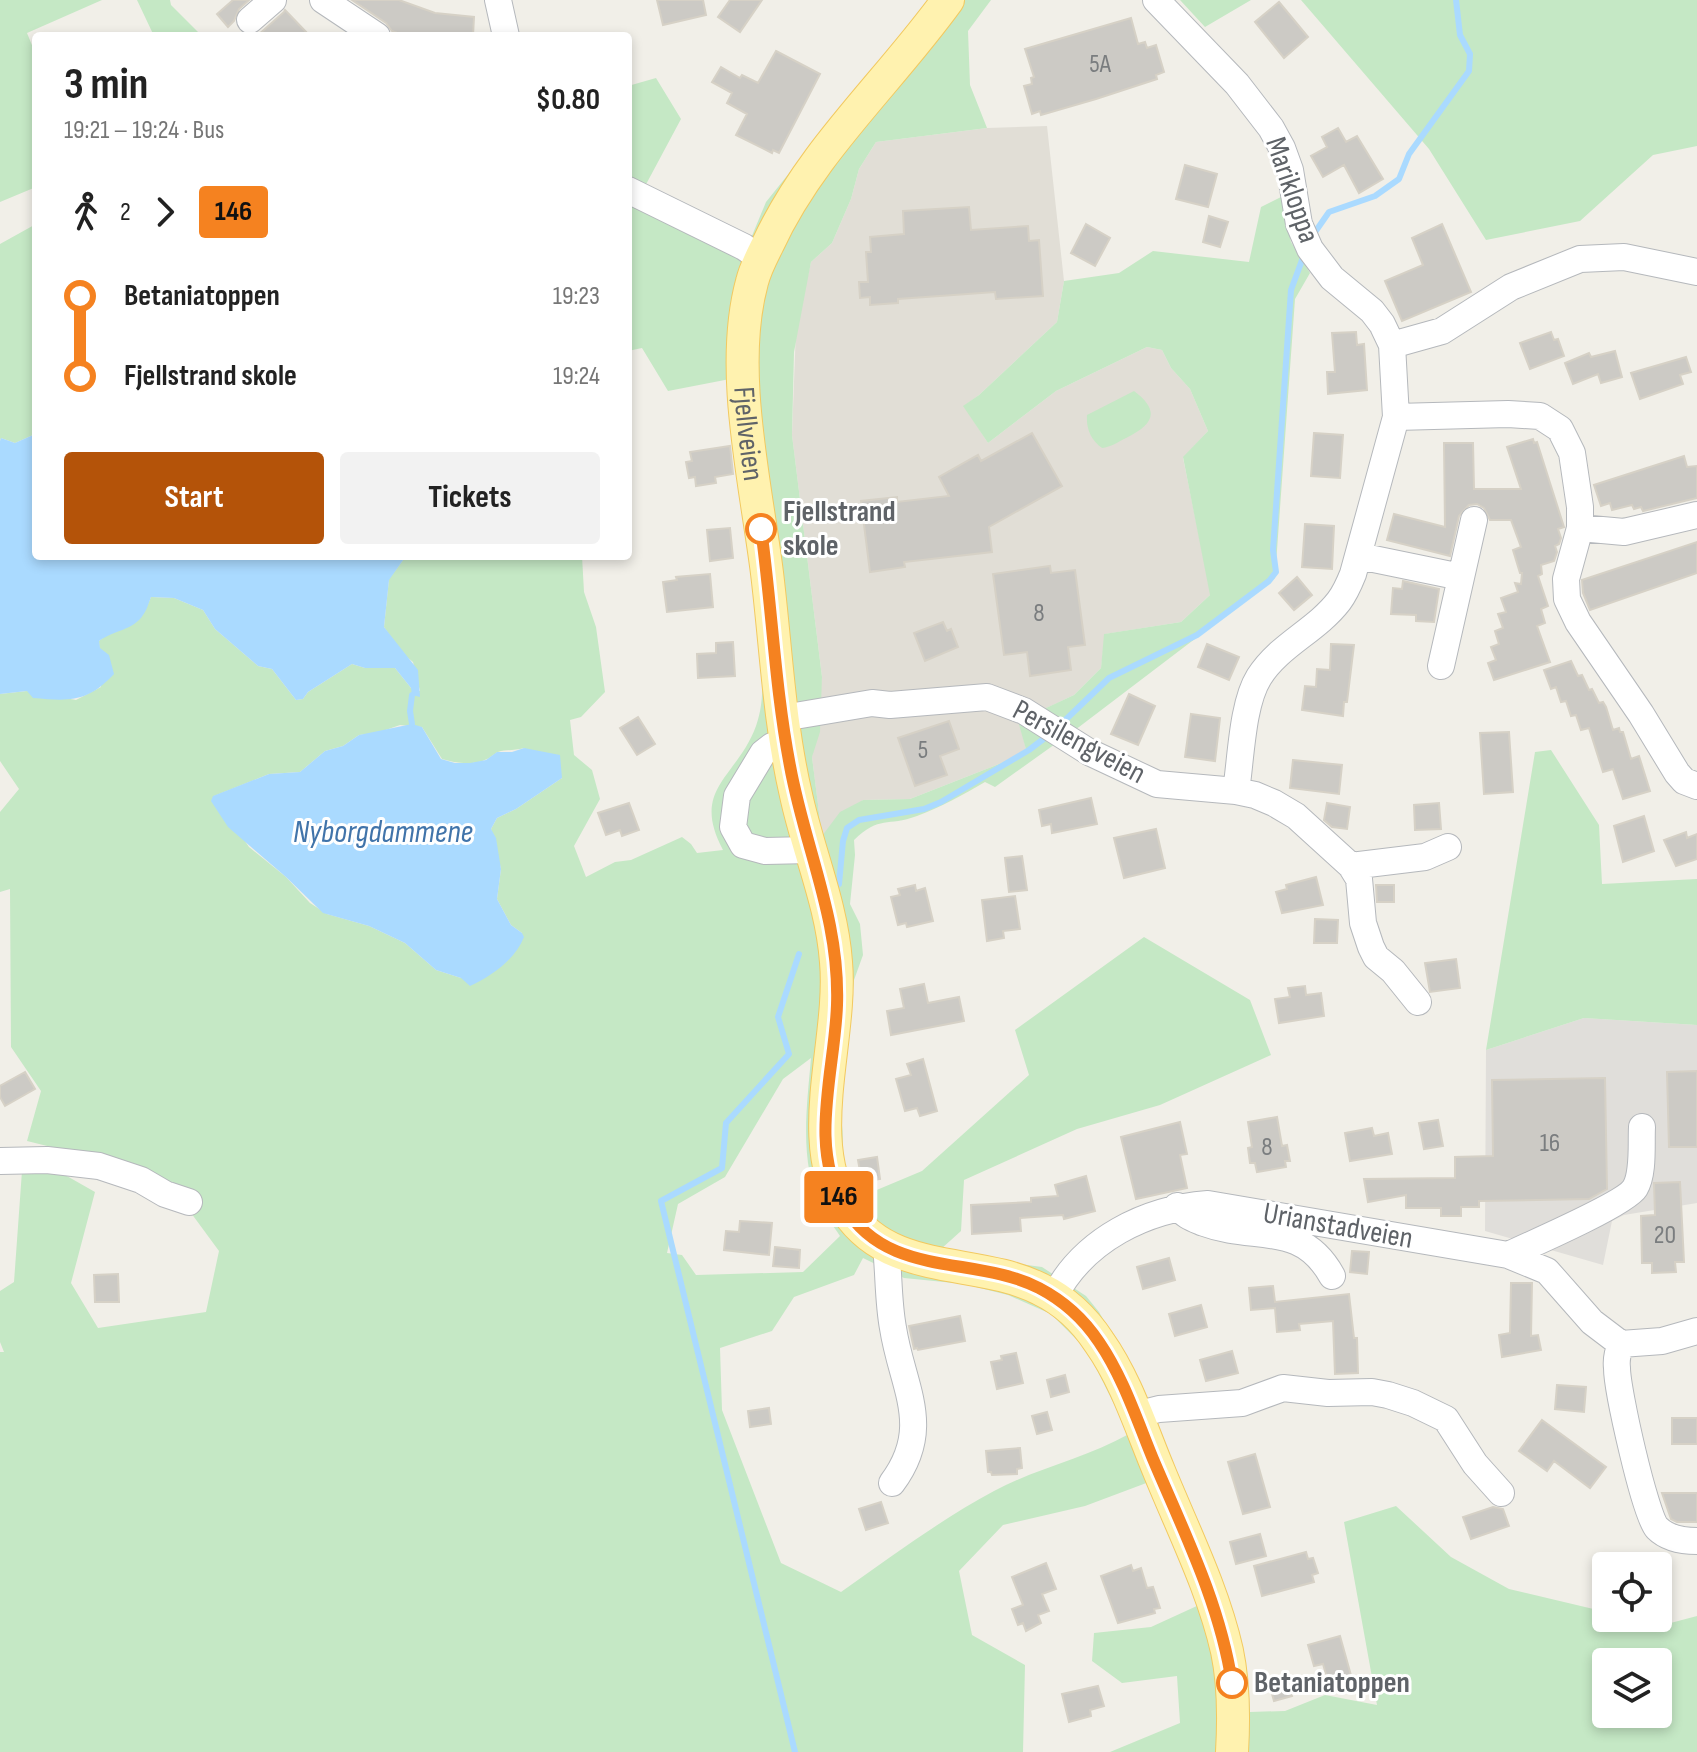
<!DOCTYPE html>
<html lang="en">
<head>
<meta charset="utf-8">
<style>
	:root { --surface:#fff; --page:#f2f2f2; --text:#222; --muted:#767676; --accent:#b45309 }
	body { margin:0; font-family:"Sofia Sans Condensed",sans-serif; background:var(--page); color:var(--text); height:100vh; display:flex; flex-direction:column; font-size:30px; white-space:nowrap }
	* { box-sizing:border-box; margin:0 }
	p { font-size:26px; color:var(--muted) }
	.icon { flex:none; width:44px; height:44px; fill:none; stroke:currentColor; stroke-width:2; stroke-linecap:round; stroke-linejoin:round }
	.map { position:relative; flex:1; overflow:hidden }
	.panel { position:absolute; left:32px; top:32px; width:600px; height:528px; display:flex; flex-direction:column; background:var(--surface); border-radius:8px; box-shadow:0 4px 12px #0003 }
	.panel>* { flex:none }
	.badge { padding:0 16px; border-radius:6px; font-size:28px; line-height:52px }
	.controls { position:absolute; left:1592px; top:1552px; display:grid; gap:16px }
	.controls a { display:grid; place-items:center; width:80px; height:80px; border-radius:8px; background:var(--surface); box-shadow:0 4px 12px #0003; font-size:40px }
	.map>.badge { position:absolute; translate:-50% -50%; box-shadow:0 0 0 4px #fff }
	.legs { display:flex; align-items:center; gap:12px; height:88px; padding:0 32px; font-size:26px }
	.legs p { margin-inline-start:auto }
	.overview { display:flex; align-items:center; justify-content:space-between; height:136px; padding:0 32px }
	h1 { font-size:44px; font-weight:700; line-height:60px }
	.button { display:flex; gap:16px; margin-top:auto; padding:16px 32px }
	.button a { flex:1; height:92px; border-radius:8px; background:var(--accent); color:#fff; font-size:32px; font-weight:700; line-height:92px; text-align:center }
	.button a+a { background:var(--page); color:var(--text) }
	ul { padding:0 32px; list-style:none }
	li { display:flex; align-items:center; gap:28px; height:80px; font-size:30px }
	li i { display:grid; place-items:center; width:12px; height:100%; margin:0 10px; background:currentColor }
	li i::after { content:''; width:20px; height:20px; margin:-10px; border:6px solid; border-radius:50%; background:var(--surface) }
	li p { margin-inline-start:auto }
	li:first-child i { background:linear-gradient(#0000 50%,currentColor 0) }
	li:last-child i { background:linear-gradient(currentColor 50%,#0000 0) }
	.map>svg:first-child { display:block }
</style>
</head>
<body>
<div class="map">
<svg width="1697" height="1752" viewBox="0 0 1697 1752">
	<rect width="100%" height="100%" fill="#f1efe8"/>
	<path fill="#e0deda" d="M1584 1018 1697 1025V1203L1624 1215 1612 1221 1603 1265 1485 1231 1486 1050Z"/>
	<path fill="#e1ded6" d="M1047 126 1064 281 1057 322 979 395 964 406 988 443 1056 391 1147 347 1162 350 1171 368 1190 389 1208 431 1183 458 1211 594 1181 622 1105 634 1101 668 1074 695 1019 721 1027 753 910 799 863 800 822 837 812 757 822 677 792 435 796 329 811 262 832 243 851 199 859 169 876 142 987 128Z"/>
	<path fill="#c5e8c5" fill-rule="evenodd" d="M0 0H102L27 33 36 55V187L0 202Z
		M137 0H170L171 5 202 36H154Z
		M928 0H991L968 31 970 85 987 128 876 142 859 169 851 199 832 243 811 262 794 352 792 435 822 677 820 732 812 757 822 836 840 812 863 800 910 799 1027 753 1018 721 1074 695 1101 668 1104 634 1181 622 1210 595 1183 457 1208 431 1190 389 1171 368 1162 350 1147 347 1056 391 988 443 963 406 979 395 1057 322 1064 281 1119 273 1153 251 1249 262 1261 207 1281 197 1291 242 1310 273 1295 299 1275 578 1079 727 995 787 985 782C963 795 941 807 917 816 887 827 880 815 854 840L855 855 850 904 860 924 863 955 854 980 839 1113C850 1143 830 1171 860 1197L922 1171 1029 1075 1015 1030 1144 937 1250 1000 1271 1055 1160 1105 1077 1129 964 1180 961 1231 941 1249 977 1258 1042 1267 1086 1296 1099 1312 1144 1390 1237 1634 1247 1672 1250 1712 1285 1711 1325 1695 1377 1705 1344 1522 1396 1506 1451 1557 1509 1589 1606 1612V1618H1633L1663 1625 1697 1616V1752H1110L1180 1723 1177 1676 1122 1683 1092 1661 1094 1633 1151 1627 1199 1605 1149 1482 1085 1506 1003 1525 959 1571 972 1635 1025 1665 1023 1752H0V1352H4L0 1342V1291L14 1282 22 1171 51 1167 95 1192 71 1283 98 1328 206 1312 219 1251 169 1183 100 1159 27 1141 41 1091 11 1047 10 889 0 892V812L19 789 0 761V694L27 691 76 700 101 687 99 641C125 620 135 636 151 597L174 598 203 610 215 629 258 666 272 669 296 700 303 699 308 692 352 664 365 668H395L411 688 420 691 413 662 402 653 384 627 389 579 406 556H582L584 592 596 627 605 692 581 717 570 720 574 755 592 770 600 799 574 846 586 877 615 862 631 860 682 837 691 844 697 853 723 850C690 788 737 778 756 726 765 701 762 677 761 651L730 379 668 391 642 348 628 351V86L656 78 681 119 643 190 749 243 766 202ZM400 725 422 727 442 759C455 763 473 766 487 759 490 758 495 753 498 752 506 749 515 751 524 748L562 778 516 809 497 818 491 829 501 869 497 899 511 925 522 933 461 978 436 970 405 943 369 926 327 914 310 903 286 877 249 847 214 796 269 774 300 772 325 751 343 746 359 735 377 733ZM811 1058C807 1106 798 1166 823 1211 828 1220 835 1228 840 1236L803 1272 696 1275 682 1255 667 1253 678 1204 725 1177 783 1079ZM863 1258 904 1278 964 1284 1008 1295 1051 1314 1087 1350 1129 1434C1086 1458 1037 1468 994 1491 940 1520 891 1557 841 1592L781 1563 722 1410 720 1348 772 1331 794 1297 854 1275ZM1606 1662H1658V1714H1606Z
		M1180 0H1251L1205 27Z
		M1301 0H1697V146L1653 155 1580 221 1486 240 1429 149Z
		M36 224V422L33 435 15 443 1 438 0 441V244Z
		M1134 391C1162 412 1152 425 1126 438 1118 442 1111 447 1102 448 1091 440 1086 429 1087 415Z
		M1551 750 1599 825 1602 884 1697 879V1025L1584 1018 1486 1050 1535 752Z"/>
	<path fill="#aadaff" d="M36 422V556H406L389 580 384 627 418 670 420 697 412 695 411 688 395 668H365L352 664 308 692 303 699 296 700 272 669 258 666 215 629 203 610 174 598 151 597C149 602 147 610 143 615 134 630 112 631 99 641L100 648 109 655 114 674C87 703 69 701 33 698L27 691 0 694V441L1 438 15 443 33 435Z
		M412 724 422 727 441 759 455 763H470L486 760 497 752H512L524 748 560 755 562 778 516 809 497 818 491 829 496 838 501 869 497 899 511 925 522 933 524 937C515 960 491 976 470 986L461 978 436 970 405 943 369 926 323 913 286 877 228 827 211 801 213 796 269 774 300 772 325 751 343 746 359 735Z"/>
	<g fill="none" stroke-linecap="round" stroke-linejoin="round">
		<path stroke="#aadaff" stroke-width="6" d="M1313 235 1329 212 1375 196 1399 179 1409 154 1469 71 1470 54 1460 35 1456 0
			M412 724 410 711 412 695
			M1058 727 1109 678 1197 635 1269 581 1276 572 1273 550 1291 290 1305 252
			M839 884 843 841 847 828 859 820 924 809 941 802 1029 750 1050 734
			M795 1752 661 1201 722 1168 726 1123 789 1054 778 1017 799 954"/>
	</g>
	<path fill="#cccac5" stroke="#d6d1c6" stroke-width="2" d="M233 0H249L239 9 234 21 228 27 217 14Z
		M352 0H399L435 13 474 17 473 36H405L392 31 386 23Z
		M657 0H703L706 15 663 25Z
		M730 0H762L740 32 718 17Z
		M1279 2 1308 37 1284 58 1255 22Z
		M285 10 310 36H257L284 12Z
		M1131 18 1138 44 1145 42 1147 48 1156 45 1164 72 1156 75 1157 79 1096 99 1041 115 1040 111 1032 114 1024 86 1032 84 1031 78 1034 77 1025 49Z
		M776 51 820 74 779 153 773 150 772 153 736 135 747 114 727 103 732 93 712 82 721 67 740 78 742 75 758 83Z
		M1338 128 1346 142 1357 136 1383 179 1359 193 1344 165 1323 177 1311 156 1327 147 1322 137Z
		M1185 165 1217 174 1208 207 1176 199Z
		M969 207 971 230 1028 226 1029 241 1039 240 1043 296 996 299 995 292 898 299V303L870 305V297L860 298 859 282H868L866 252H871L870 237 904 234 903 211Z
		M1209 216 1228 222 1220 247 1203 242Z
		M1086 224 1110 238 1095 266 1071 253Z
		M1442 224 1471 292 1402 321 1385 281 1423 265 1412 238Z
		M1356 332 1357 345 1364 344 1367 390 1328 394 1327 372H1335L1332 333Z
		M1551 332 1554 340 1558 339 1564 356 1530 369 1520 343Z
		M1615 351 1622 377 1601 383 1598 374 1573 384 1565 363 1589 353 1591 357Z
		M1686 357 1691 372 1680 375 1683 384 1640 399 1631 373Z
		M1032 433 1062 486 989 527 992 552 904 562 905 567 870 572 861 501 897 497V502L949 496 939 477 978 455 981 461Z
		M1314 433 1343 435 1340 478 1311 476Z
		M1533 439 1534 443 1537 442 1564 527 1558 529 1561 538 1559 544 1555 546 1557 552 1554 561 1541 565 1542 574 1538 576 1548 606 1541 609 1545 623 1537 626 1550 662 1494 680 1488 663 1496 660 1491 647 1499 644 1495 631 1503 628 1498 614 1506 612 1501 598 1518 592 1515 583 1521 584 1522 573H1520L1513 550 1521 547 1511 520H1490L1484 508 1477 504 1469 505 1459 516 1450 556 1387 540 1394 514 1445 527 1444 443H1473L1474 489H1521L1507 447Z
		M730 446 733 474 715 477 716 483 696 486 695 477 689 478 686 462 692 461 690 452Z
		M1684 456 1687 467 1697 466V498L1643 511 1641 507 1634 509 1632 505 1612 510 1610 503 1601 506 1594 485Z
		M1305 524 1334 526 1332 569 1302 567Z
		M730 528 733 558 710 561 707 530Z
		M1697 542V573L1590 610 1583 593 1582 580Z
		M1050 566 1051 573 1075 570 1085 645 1068 647 1071 670 1030 676 1027 652 1004 655 993 574Z
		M710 574 713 607 667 612 663 582 677 580 676 577Z
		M1297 577 1312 595 1294 610 1279 593Z
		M1403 581 1439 589 1434 622 1416 621V615L1391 614 1393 588 1402 589Z
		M943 622 947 631 951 629 958 647 925 661 914 633Z
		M733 642 735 676 698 678 697 654 716 653V643Z
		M1207 644 1239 657 1229 680 1198 667Z
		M1331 644 1354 645 1347 702H1344L1343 716 1302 710 1305 686 1316 687 1317 669 1330 670Z
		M1571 661 1578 676 1582 675 1589 690 1592 689 1599 703 1603 702 1606 707 1613 730 1619 728 1620 732H1623L1631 759 1639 756 1650 791 1623 799 1613 769 1603 772 1589 728 1581 730 1576 715 1571 716 1566 701 1561 702 1556 687 1551 689 1544 670Z
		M1129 694 1155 706 1138 745 1111 734Z
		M1191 714 1220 718 1215 761 1185 757Z
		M638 717 655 744 637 755 620 728Z
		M949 721 959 749 940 756 947 775 915 786 898 738Z
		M1509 732 1513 792 1484 794 1480 733Z
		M1293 760 1342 765 1339 794 1290 788Z
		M1091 798 1097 824 1052 833 1051 824 1042 826 1039 810Z
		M629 803 639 830 622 836 620 830 606 835 598 813Z
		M1327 803 1350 807 1347 829 1332 827 1324 820Z
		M1439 803 1441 829 1415 830 1414 805Z
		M1644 816 1654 851 1623 862 1614 826Z
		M1156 829 1165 868 1124 878 1114 838Z
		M1686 832 1687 838 1697 834V859L1676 866 1664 840Z
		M1022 856 1027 890 1009 892 1005 858Z
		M1316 877 1323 905 1282 913 1276 892 1287 889 1286 885Z
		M915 885 916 891 925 888 933 921 907 927 906 923 898 925 891 897 900 895 898 889Z
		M1376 885H1394V902H1377Z
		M1015 896 1020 929 1003 931 1004 938 987 941 982 900Z
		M1315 919 1338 920 1337 943H1314Z
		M1456 959 1460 988 1430 992 1425 963Z
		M924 984 928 1003 959 997 964 1021 891 1035 887 1011 904 1008 900 989Z
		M1305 986 1306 995 1321 993 1324 1016 1279 1023 1275 999 1290 997 1288 988Z
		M923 1059 937 1111 920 1116 917 1108 905 1111 896 1079 911 1075 907 1064Z
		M1697 1071V1147H1669L1667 1072Z
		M25 1072 35 1089 5 1106 0 1097V1086Z
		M1605 1078 1607 1189 1589 1199 1479 1201V1207H1461V1216H1441V1208H1406V1195L1368 1202 1364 1179 1455 1178V1157L1493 1156 1492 1080Z
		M1277 1117 1282 1146 1287 1145 1290 1161H1285L1286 1167 1257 1172 1255 1163H1250L1248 1148 1252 1147 1248 1122Z
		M1438 1120 1443 1146 1424 1149 1419 1123Z
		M1180 1122 1187 1154 1180 1155 1187 1188 1136 1199 1121 1137Z
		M1372 1128 1374 1136 1388 1133 1392 1154 1350 1161 1345 1133Z
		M877 1157 880 1179 862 1182 858 1160Z
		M1086 1176 1095 1211 1064 1219 1063 1215 1020 1218 1021 1231 972 1234 971 1205 1031 1202V1198L1058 1196 1055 1185Z
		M1680 1182 1684 1262H1675L1676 1272 1652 1273V1263H1642L1641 1216 1655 1215 1654 1183Z
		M740 1221 772 1223 769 1255 724 1250 726 1231 739 1232Z
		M775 1247 800 1250 799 1268 773 1266Z
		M1352 1251 1369 1252 1367 1274 1350 1272Z
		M1169 1258 1175 1280 1143 1289 1137 1267Z
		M118 1274 119 1302H95L94 1275Z
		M1511 1283H1532L1531 1336 1538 1335 1541 1350 1502 1357 1499 1335 1510 1333Z
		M1273 1286 1275 1302 1349 1294 1354 1338H1357L1358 1373 1335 1374 1333 1321 1299 1324 1300 1330 1277 1332 1275 1308 1251 1310 1249 1288Z
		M1201 1305 1207 1327 1175 1336 1169 1314Z
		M960 1316 965 1341 918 1350 917 1348 914 1349 909 1326Z
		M1232 1351 1238 1373 1206 1381 1200 1360Z
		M1016 1353 1023 1383 997 1389 991 1362 1002 1360 1001 1356Z
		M1065 1375 1069 1392 1051 1397 1047 1380Z
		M1557 1385 1586 1387 1584 1412 1555 1409Z
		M769 1408 771 1424 750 1427 748 1411Z
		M1047 1412 1052 1430 1037 1434 1032 1416Z
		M1672 1418H1697V1444H1672Z
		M1542 1420 1606 1467 1590 1488 1554 1461 1547 1471 1519 1451Z
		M1020 1448 1022 1468 1017 1469V1474L992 1475 991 1472H988L986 1451Z
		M1255 1454 1270 1507 1243 1514 1228 1462Z
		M1662 1493H1697V1522H1677L1671 1519Z
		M881 1502 888 1523 866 1530 859 1509Z
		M1493 1507 1503 1509 1509 1526 1471 1539 1463 1517Z
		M1260 1534 1266 1556 1236 1564 1230 1542Z
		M1306 1552 1308 1559 1313 1558 1318 1573 1312 1575 1314 1582 1262 1596 1254 1566Z
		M1046 1563 1056 1589 1042 1594 1049 1611 1038 1615 1041 1623 1026 1631 1023 1623 1018 1625 1012 1609 1023 1605 1012 1577Z
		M1131 1565 1133 1571 1141 1568 1147 1588 1153 1587 1160 1608 1154 1609 1155 1613 1118 1623 1101 1576Z
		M1340 1636 1352 1679 1329 1685 1323 1664 1314 1666 1308 1645Z
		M1286 1675 1292 1696 1274 1701 1268 1680Z
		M1098 1686 1104 1706 1090 1710 1091 1716 1069 1722 1062 1694Z"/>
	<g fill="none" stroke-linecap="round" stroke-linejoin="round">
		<defs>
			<path id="minor" d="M323 0 377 36
				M498 0 506 36
				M1156 0 1237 84 1271 128 1282 148 1290 170 1299 224 1310 249 1332 278 1372 311 1382 324 1392 345 1396 417 1353 574C1349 584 1345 593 1339 601 1316 631 1279 645 1259 677 1242 704 1241 759 1236 791
				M250 20 273 0
				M628 190 744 247 761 259
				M1392 345 1442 331 1511 287 1580 259 1624 257 1697 272
				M1396 417 1508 414 1540 416 1560 429 1572 453 1580 507V528L1566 579 1567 599 1578 622 1641 714 1677 773 1684 781 1697 786
				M1580 528 1624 532 1697 515
				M1359 556 1461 577
				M1441 666 1474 520
				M783 718 872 703 890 705 987 697 1024 711 1089 752 1157 784 1236 791 1255 795 1274 803 1296 816 1351 866 1359 879 1363 923 1371 947 1376 957 1393 971 1418 1002
				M786 743 772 746 763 753 737 796 733 827 743 845 765 851 810 850
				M1351 866 1425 857 1448 847
				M0 1161 47 1160 99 1166 141 1180 165 1194 189 1202
				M1177 1206C1185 1216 1192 1218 1204 1223 1255 1242 1301 1220 1332 1276
				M886 1247C889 1274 888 1301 893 1328 902 1387 934 1427 892 1483
				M1508 1255C1530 1245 1626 1203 1635 1188 1644 1173 1641 1144 1642 1127
				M1054 1297C1084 1239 1146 1209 1208 1204L1508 1255 1547 1271 1592 1322 1621 1344 1662 1341 1697 1331
				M1621 1344C1618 1351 1616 1360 1617 1368 1617 1390 1645 1515 1657 1528 1668 1539 1683 1541 1697 1541
				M1135 1415 1159 1409 1242 1403 1283 1388 1328 1393 1372 1392 1388 1395 1413 1403 1446 1419 1475 1464 1501 1493"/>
			<g id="major">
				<path id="s1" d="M948 0C888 83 811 151 768 244 762 256 755 269 752 282 728 369 756 484 767 573 776 647 779 722 796 795 808 851 832 905 836 962 843 1040 801 1142 847 1211 891 1277 977 1257 1040 1289 1065 1301 1084 1319 1099 1342 1126 1380 1141 1428 1159 1471 1183 1530 1213 1589 1227 1651 1234 1684 1234 1718 1232 1752"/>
			</g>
		</defs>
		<use href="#minor" stroke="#b5b8bc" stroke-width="28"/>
		<use href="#major" stroke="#f2c960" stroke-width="34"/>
		<use href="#minor" stroke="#fff" stroke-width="26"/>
		<use href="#major" stroke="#fff2af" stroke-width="32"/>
	</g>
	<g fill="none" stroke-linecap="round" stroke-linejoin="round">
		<defs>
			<path id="line-1" d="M761 529C772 608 775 688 790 766 805 849 840 919 837 1005 835 1070 808 1146 844 1206 887 1279 975 1255 1039 1288 1064 1301 1083 1318 1099 1342 1123 1377 1137 1420 1153 1459 1184 1532 1220 1604 1232 1683"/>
		</defs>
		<use href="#line-1" stroke="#fff" stroke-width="18"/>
		<use href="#line-1" stroke="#f58220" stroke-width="12"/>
	</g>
	<g fill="#fff" stroke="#f58220" stroke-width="4">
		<circle cx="761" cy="529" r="14"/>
		<circle cx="1232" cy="1683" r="14"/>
	</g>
	<g text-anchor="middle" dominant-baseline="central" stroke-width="6" stroke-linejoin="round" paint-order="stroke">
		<g font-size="26" fill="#7a7d7f">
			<text x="1100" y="64">5A</text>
			<text x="1039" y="613">8</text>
			<text x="923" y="750">5</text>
			<text x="1550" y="1143">16</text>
			<text x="1267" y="1147">8</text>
			<text x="1665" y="1235">20</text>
		</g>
		<g font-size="30" fill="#5f6368" stroke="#fff">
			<text transform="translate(1292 190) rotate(71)">Marikloppa</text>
			<text stroke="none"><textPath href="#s1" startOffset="498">Fjellveien</textPath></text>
			<text transform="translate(1079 742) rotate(28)">Persilengveien</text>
			<text transform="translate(1338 1226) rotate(10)">Urianstadveien</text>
		</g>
		<g font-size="30" font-weight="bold" fill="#5f6368" stroke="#fff" text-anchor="start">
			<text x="783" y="512">Fjellstrand<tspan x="783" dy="34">skole</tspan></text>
			<text x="1254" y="1683">Betaniatoppen</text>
		</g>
		<g font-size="32" font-style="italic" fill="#4174aa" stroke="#fff">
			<text x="383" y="832">Nyborgdammene</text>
		</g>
	</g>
</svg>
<div class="controls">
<a><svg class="icon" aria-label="locate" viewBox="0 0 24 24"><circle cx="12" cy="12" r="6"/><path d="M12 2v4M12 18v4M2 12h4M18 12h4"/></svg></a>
<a><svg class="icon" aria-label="layers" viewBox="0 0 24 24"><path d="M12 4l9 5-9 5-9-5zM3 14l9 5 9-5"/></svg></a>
</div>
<b class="badge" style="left:839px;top:1197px;background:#f58220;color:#111">146</b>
<section class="panel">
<div class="overview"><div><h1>3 min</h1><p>19:21 – 19:24 · Bus</p></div><b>$0.80</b></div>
<div class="legs"><svg class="icon" aria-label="walk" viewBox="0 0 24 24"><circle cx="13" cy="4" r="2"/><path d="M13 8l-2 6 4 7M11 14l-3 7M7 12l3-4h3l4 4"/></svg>2<svg class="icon" aria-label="forward" viewBox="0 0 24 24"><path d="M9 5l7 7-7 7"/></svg><b class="badge" style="background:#f58220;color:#111">146</b></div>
<ul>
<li><i style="color:#f58220"></i><b>Betaniatoppen</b><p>19:23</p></li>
<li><i style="color:#f58220"></i><b>Fjellstrand skole</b><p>19:24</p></li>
</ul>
<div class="button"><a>Start</a><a>Tickets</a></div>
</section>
</div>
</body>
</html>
